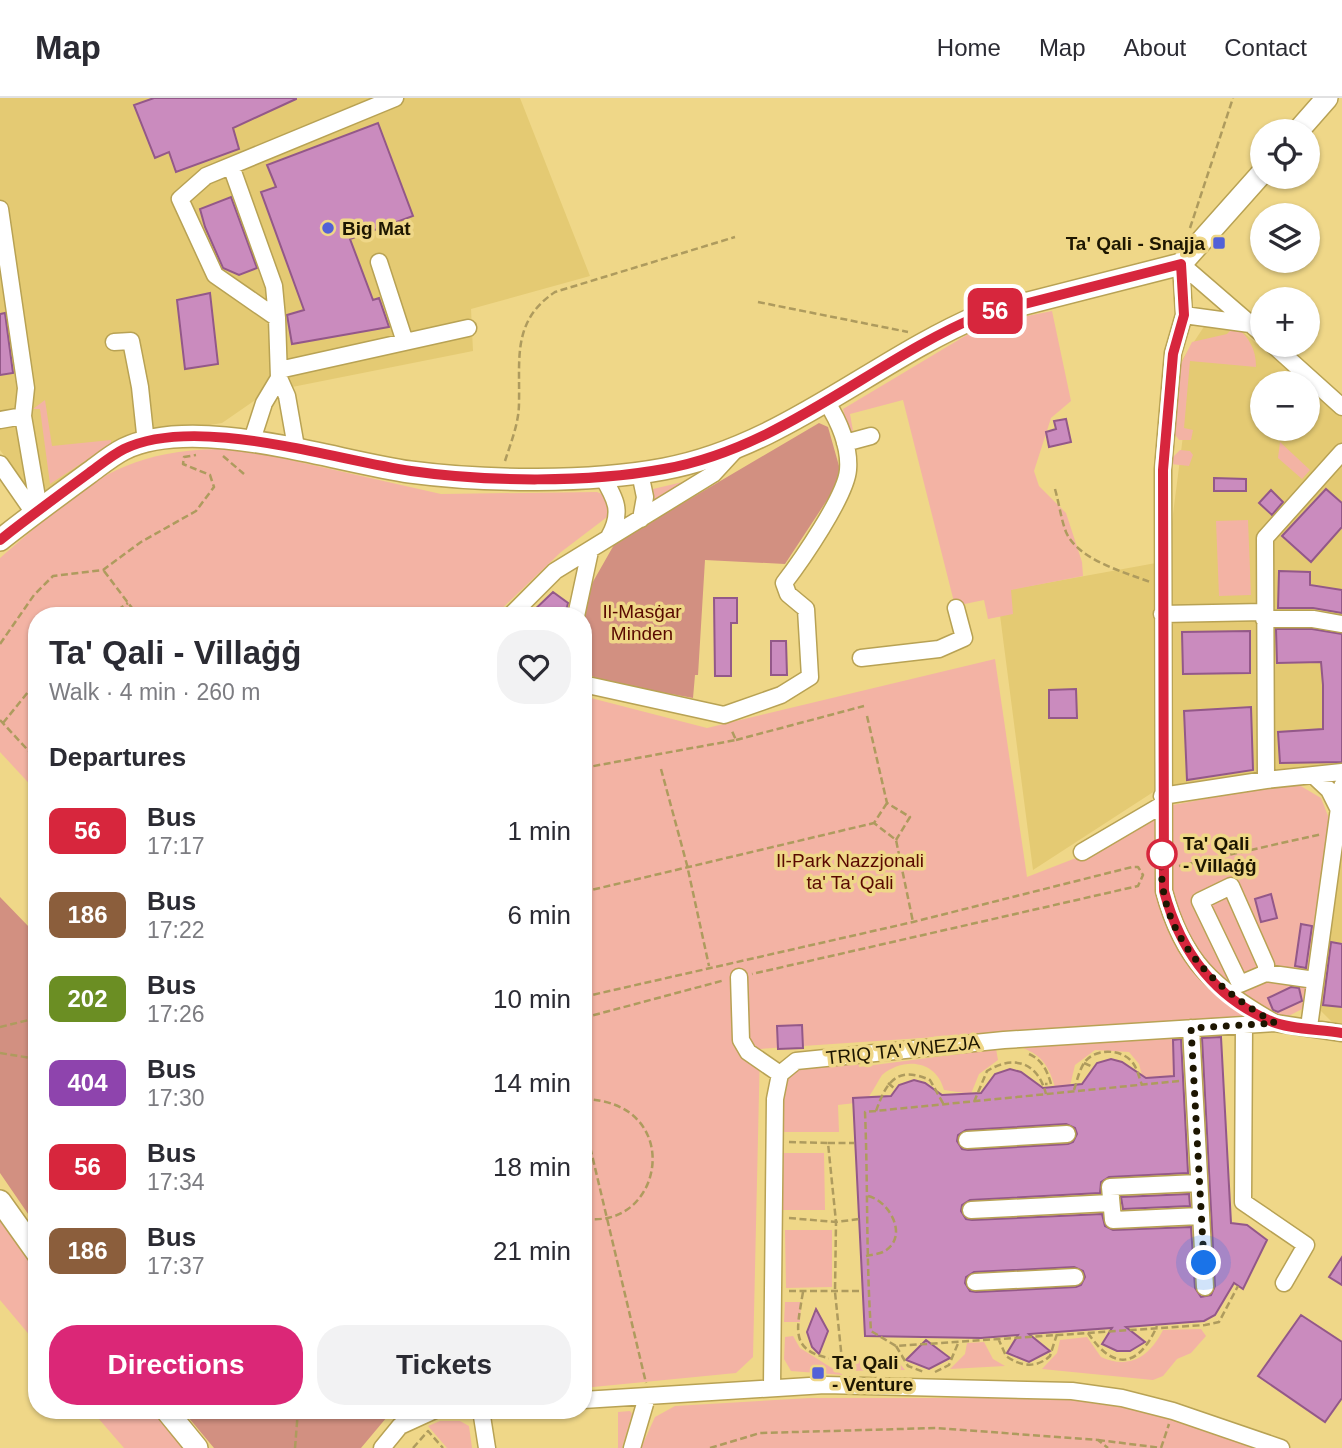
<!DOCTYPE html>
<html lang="en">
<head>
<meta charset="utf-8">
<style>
	:root { --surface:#fff; --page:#f2f2f3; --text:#2b2b33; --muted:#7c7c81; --line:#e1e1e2; --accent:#db2777 }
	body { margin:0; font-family:Helvetica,sans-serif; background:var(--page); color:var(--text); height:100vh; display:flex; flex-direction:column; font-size:26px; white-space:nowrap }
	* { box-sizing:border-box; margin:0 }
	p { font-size:23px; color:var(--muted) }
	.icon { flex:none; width:38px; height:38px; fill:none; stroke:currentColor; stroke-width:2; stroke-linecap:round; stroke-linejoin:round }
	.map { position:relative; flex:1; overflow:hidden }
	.details { position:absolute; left:28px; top:509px; width:564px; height:812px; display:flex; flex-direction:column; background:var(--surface); border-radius:28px; box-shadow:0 2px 5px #0004 }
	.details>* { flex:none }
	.badge { padding:0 14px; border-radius:10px; font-size:24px; line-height:46px }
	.fabs { position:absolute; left:1250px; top:21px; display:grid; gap:14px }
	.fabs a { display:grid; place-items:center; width:70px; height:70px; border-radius:50%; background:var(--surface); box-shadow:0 2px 5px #0004; font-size:35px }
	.you { position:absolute; width:35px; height:35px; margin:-18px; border:5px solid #fff; border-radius:50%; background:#1a73e8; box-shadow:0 0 0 10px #1a73e833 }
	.map>.badge { position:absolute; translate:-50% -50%; box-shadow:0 0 0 4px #fff }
	h2 { padding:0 21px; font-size:26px; line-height:63px }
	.round { display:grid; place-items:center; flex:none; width:74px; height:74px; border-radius:28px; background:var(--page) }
	.headline { display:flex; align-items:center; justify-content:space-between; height:119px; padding:0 21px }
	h1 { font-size:33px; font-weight:700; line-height:52px }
	.action { display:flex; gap:14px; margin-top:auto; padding:14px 21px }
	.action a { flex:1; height:80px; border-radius:28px; background:var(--accent); color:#fff; font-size:28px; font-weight:700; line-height:80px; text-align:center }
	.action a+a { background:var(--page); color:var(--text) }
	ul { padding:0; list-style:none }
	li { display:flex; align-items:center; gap:21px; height:84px; padding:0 21px }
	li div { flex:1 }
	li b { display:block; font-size:26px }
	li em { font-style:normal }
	li .badge { min-width:77px; font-weight:700; text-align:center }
	header { display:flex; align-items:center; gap:42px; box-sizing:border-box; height:98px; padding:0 35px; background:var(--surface); border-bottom:2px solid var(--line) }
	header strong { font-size:33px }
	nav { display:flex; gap:38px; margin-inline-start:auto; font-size:24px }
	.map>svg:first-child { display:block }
</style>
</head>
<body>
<header>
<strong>Map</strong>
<nav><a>Home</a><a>Map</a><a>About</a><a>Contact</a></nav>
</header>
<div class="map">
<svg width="1342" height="1350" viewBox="0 0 1342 1350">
	<rect width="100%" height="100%" fill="#efd788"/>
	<path fill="#e4ca73" d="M0 0H520L590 178 471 211 473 253 267 294 222 325 122 342 35 401 0 352Z
		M1209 221 1236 228 1303 285H1262V331H1307V289L1342 319V671L1161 689 1033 772 997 494 1167 463 1184 330 1182 262Z
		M1342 749V930L1337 929 1319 911Z"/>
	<path fill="#f3b3a4" d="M1052 213 1071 303 1051 320 1034 373 1039 388 1066 415 1082 464 1083 478 1011 492 1013 516 988 521 984 502 955 508 903 302 850 316 853 333 849 335 843 311 970 235 1002 223Z
		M1235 228C1249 239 1256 251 1256 269L1190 263 1184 330 1193 332 1191 342H1179L1173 334 1181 266 1192 244 1227 236Z
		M45 302 52 348 111 342V346L50 386 40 311H33Z
		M1280 344 1310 372 1302 381 1278 360Z
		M218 351 251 353 441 396 597 394 609 399 615 413 561 454 494 518H37V694L0 654V460C76 395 113 353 218 351Z
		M1180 352 1190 353 1193 357 1189 368 1171 366 1172 360Z
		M708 378 654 410 653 391Z
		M1248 422 1251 497 1219 498 1216 423Z
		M995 561 1027 779 1094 753 1173 707 1294 684 1321 700 1330 723 1304 910 1275 925 1215 920 760 951 753 1259 736 1275 583 1290V598L707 630Z
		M1173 938 1174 978 1143 981 1139 966 1129 954 1095 952 1075 967 1070 988 1055 989C1049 969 1043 958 1023 950Z
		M996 951 998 962 979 976 971 996 944 992C936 962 904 959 882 977 865 1004 873 1003 838 1007L839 1034H780C780 1012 777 986 796 971L858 963 859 969Z
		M778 1055H824L825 1112H779Z
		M0 1115 37 1161V1246L0 1202Z
		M785 1132H832V1189L786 1190Z
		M785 1204H801L800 1224H784Z
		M1201 1231 1206 1238 1191 1255 1177 1261 1163 1278 1153 1282 1042 1271 1057 1255 1060 1242 1087 1239 1101 1259C1130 1272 1150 1258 1163 1232Z
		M793 1238 800 1250 843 1277 791 1273 784 1261 785 1239Z
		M984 1244 993 1261 1005 1268 950 1271 965 1256 967 1245Z
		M896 1261 905 1272 846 1273V1263Z
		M810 1300H1069C1135 1306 1196 1329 1258 1350H641L655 1319 675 1308Z
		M92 1313H157L187 1350H124Z
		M630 1313 632 1316 622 1350H618V1314Z
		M440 1323H460L469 1328 472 1350H447L428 1328Z"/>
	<path fill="#d29081" d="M819 325 828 329 841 375 837 387 785 466 705 462 698 577H695L693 600 600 583 583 572V518L590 489 615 445Z
		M0 799 29 829 37 827V1129L0 1075Z
		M183 1313H392L361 1350H214Z"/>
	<path fill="#ca8bbe" stroke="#935889" stroke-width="2" fill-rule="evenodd" d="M154 0H296V1L233 30 239 51 176 74 169 54 155 60 134 7Z
		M378 25 413 118 350 141 373 202 379 200 389 229 292 246 287 217 304 212 261 94 276 89 267 67Z
		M231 99 257 170 239 177 223 170 205 129 200 111Z
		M210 195 218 266 185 271 177 202Z
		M5 215 13 275 0 277V216Z
		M1066 321 1071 344 1049 349 1046 334 1056 331 1054 323Z
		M1214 380 1246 381V393H1214Z
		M1326 391 1342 405V429L1311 464 1282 438Z
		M1271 392 1283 404 1272 417 1259 405Z
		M1279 473 1310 474V487L1342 492V515L1313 510H1278Z
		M553 494 568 505 565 518H528Z
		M714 500H737V525H731V578H715Z
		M1276 531H1312L1342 536V664L1280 665 1278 634 1323 631V587L1321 564 1277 565Z
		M1250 533V575L1183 576 1182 534Z
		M771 543H786L787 577H771Z
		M1076 591 1077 620H1049V592Z
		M1251 609 1253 672 1187 682 1184 613Z
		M1271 796 1277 820 1261 824 1255 801Z
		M1301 826 1312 828 1306 870 1295 868Z
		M1331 844 1342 846V909L1323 907Z
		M1291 889 1299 890 1302 903 1278 914 1273 912 1268 900Z
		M802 927 803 950 778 951 777 928Z
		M1221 939 1231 1125 1247 1127 1267 1142 1243 1191 1234 1185 1215 1217 1204 1223 1126 1229 1145 1244 1130 1253H1117L1102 1246 1112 1230 1029 1236 1050 1253 1029 1264 1007 1255 1018 1237 981 1240 865 1238 853 1000 891 998 899 987 914 982 925 985 942 997 981 995 995 976 1010 971 1021 974 1043 990 1082 986 1097 965 1111 961 1122 964 1146 980 1174 978 1173 942 1181 941 1188 1075 1109 1079 1101 1084 1100 1095 970 1102 962 1107 961 1113 966 1121 972 1122 1102 1116 1105 1128 1113 1132 1191 1129 1195 1190 1201 1199 1211 1197 1215 1188 1202 940ZM1066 1026 1075 1030 1077 1036 1073 1044 1068 1046 968 1052 962 1051 957 1043 958 1037 966 1032ZM1074 1169 1083 1173 1085 1179 1081 1187 1076 1189 976 1194 970 1193 965 1185 966 1179 974 1174Z
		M1189 1096 1190 1108 1123 1111 1121 1099Z
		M1342 1159V1187L1329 1179Z
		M816 1211 828 1233 819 1256 812 1249 807 1234Z
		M1301 1217 1342 1244V1300L1325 1324 1258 1278Z
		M926 1242 950 1260 929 1271 906 1262Z"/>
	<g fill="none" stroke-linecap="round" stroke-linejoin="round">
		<defs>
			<path id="minor" d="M231 68 274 188 277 220
				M0 111 26 290 23 318 39 411
				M379 164 405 244
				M1181 166 1184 217 1173 255 1163 371 1164 793C1183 864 1213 889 1275 925
				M1181 166 1262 236
				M1184 217 1250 226
				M114 244 131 243 140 289 146 345
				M1273 247 1342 309
				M279 272 468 230
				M0 322 23 318
				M252 342 264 305 279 280
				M845 345 871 338
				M296 349 287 298 279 280 277 220 215 177 180 101 206 78 395 0
				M0 366 34 415
				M640 375 645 399 641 421
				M602 378C616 401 623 414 609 439
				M1162 516 1264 514
				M510 518 555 473 713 376 737 350
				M576 518 590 453
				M1264 521H1313L1342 526
				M861 560 939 551 964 540 956 510
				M583 586 724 617 781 597 810 579 806 511 788 496 784 485C801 463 846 398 848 372 850 349 839 323 827 305
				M1313 677 1329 692 1339 712
				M1266 682 1265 440 1342 354
				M1162 698 1266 682 1342 674
				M1082 754 1162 707
				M1266 875V867L1231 788 1200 803 1240 886 1266 875 1315 882
				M739 879 741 942 748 954 780 976
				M1244 927 1243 1104 1306 1147 1284 1185
				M1309 929 1342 688
				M1191 930 1205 1189
				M967 1042 1067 1036
				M1198 1085 1110 1089 1113 1122 1200 1118
				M971 1112 1110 1105
				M975 1184 1075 1179
				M772 1288 775 1001 780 976 796 963 1004 942 1275 925 1342 935
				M583 1302 825 1287 1072 1293 1122 1300 1173 1313 1281 1350
				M481 1312 487 1350
				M382 1350 400 1328 435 1312
				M632 1350 647 1299"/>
			<path id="major" d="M1298 33 1327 0
				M0 442C29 419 59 397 89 375 100 367 112 357 124 351 196 316 333 363 410 374 486 384 589 385 664 371 783 349 873 263 981 217L1181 166 1262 75
				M0 1103 37 1155
				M166 1312 197 1350"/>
		</defs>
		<use href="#minor" stroke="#b8a254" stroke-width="19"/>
		<use href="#major" stroke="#b8a254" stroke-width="24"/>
		<path stroke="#ae9b5e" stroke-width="2.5" stroke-dasharray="7 3.5" stroke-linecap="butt" d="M1190 130 1233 0
			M758 204 908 234
			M223 358 244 376
			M505 363C511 344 519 325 519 305 520 260 512 223 555 194L735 139
			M1055 391C1059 405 1061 421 1066 434 1078 462 1124 474 1150 484
			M104 473 138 518
			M109 518 128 505
			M0 546 34 497 53 478 103 472 141 444 196 413 214 389 210 377 183 366 184 359 196 357
			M867 618 887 705 910 719 896 742
			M0 622 37 662
			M3 625 37 583
			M736 642 864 608
			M583 670 736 642 731 631
			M661 671 687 767 709 868
			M887 705 874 725 896 742 913 824
			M1179 768 1322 736
			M583 794 874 725
			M583 899 913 824 1132 769H1138L1143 777 1138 788 752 876
			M583 920 725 882
			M0 929 37 920
			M0 955 37 961
			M1029 956C1042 962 1047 972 1051 986H1045
			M1084 965 1093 969
			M1179 983 865 1014C868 1087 866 1160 871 1233L896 1248 1205 1227 1219 1224 1238 1188
			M888 985 895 991
			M1074 992C1077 983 1079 973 1084 965 1095 949 1123 951 1133 965 1138 972 1139 980 1142 987
			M583 1001C687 1003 664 1135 583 1120
			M974 1004 987 973C1015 956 1038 965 1046 996
			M876 1013C886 985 896 967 930 982L944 1007
			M583 1019 646 1285
			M789 1044 828 1045 836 1124 835 1194 843 1272
			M828 1045H854
			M789 1120 836 1124 859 1121
			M866 1158C871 1157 878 1156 883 1154 910 1140 890 1103 868 1098
			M789 1193H862
			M803 1194C796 1236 789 1255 840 1262
			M1088 1235C1114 1274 1139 1269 1157 1228
			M998 1240 1006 1258C1020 1268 1036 1271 1050 1258L1057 1236
			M896 1248 908 1268 924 1274
			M935 1274 949 1267 959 1243
			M1098 1342 1162 1350
			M295 1350 298 1312
			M413 1350 428 1333 443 1350
			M710 1350 760 1335 936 1330 1098 1342 1108 1350
			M1161 1350 1169 1326"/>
		<use href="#minor" stroke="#fff" stroke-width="16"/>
		<use href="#major" stroke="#fff" stroke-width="21"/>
	</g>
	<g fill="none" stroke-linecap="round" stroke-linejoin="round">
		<defs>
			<path id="line" d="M0 442C29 419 59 397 89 375 100 367 112 357 124 351 197 316 333 362 411 373 487 384 588 385 664 371 783 350 873 262 981 217L1181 166 1184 217 1173 256 1163 372 1164 793C1180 852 1214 900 1273 924 1293 932 1321 931 1342 935"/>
		</defs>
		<use href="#line" stroke="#fff" stroke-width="16"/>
		<use href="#line" stroke="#d7263d" stroke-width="10"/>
		<path stroke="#1d1601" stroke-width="7" stroke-dasharray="0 12.6" d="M1162 756C1155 836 1212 889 1275 925L1191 930 1204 1165"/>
	</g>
	<g fill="#5261d7" stroke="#efd788" stroke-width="2.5">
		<circle cx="328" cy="130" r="7"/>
		<rect x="1212" y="138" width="14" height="14" rx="3.5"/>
		<rect x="811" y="1268" width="14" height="14" rx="3.5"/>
	</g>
	<circle fill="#fff" stroke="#d7263d" stroke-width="3.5" cx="1162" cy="756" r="14"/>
	<g text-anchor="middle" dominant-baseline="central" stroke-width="7" stroke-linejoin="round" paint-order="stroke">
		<g font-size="19" font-weight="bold" fill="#1d1601" stroke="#efd788" text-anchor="start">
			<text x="342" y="130">Big Mat</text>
			<text x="1205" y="145" text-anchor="end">Ta' Qali - Snajja</text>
			<text x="832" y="1264">Ta' Qali<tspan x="832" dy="22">- Venture</tspan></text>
		</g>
		<g font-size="19" fill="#590900" stroke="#efd788">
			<text x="642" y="513">Il-Masġar<tspan x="642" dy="22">Minden</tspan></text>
			<text x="850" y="762">Il-Park Nazzjonali<tspan x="850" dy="22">ta' Ta' Qali</tspan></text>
		</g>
		<g font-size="19" font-weight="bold" fill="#1d1601" stroke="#efd788" text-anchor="start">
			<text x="1183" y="745">Ta' Qali<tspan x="1183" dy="22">- Villaġġ</tspan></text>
		</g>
		<g font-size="19" fill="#1d1601" stroke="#efd788">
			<text transform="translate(903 952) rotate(-6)">TRIQ TA' VNEZJA</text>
		</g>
	</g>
</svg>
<div class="fabs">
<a><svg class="icon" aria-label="locate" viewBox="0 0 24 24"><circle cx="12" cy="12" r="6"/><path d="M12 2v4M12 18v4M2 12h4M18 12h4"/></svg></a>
<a><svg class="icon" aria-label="layers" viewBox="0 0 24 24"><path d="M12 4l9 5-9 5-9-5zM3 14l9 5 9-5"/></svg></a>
<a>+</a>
<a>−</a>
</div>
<div class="you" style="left:1204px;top:1165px"></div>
<b class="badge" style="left:995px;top:213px;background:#d7263d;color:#fff">56</b>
<section class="details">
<div class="headline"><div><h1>Ta' Qali - Villaġġ</h1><p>Walk · 4 min · 260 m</p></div><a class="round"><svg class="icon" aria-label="heart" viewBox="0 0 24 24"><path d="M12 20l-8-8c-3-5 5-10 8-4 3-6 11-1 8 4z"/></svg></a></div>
<h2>Departures</h2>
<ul>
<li><span class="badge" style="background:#d7263d;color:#fff">56</span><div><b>Bus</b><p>17:17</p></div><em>1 min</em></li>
<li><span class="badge" style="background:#8b5e3c;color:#fff">186</span><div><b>Bus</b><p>17:22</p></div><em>6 min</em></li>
<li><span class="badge" style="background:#6b8e23;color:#fff">202</span><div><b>Bus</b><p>17:26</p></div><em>10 min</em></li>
<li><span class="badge" style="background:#8e44ad;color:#fff">404</span><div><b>Bus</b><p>17:30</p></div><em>14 min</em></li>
<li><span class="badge" style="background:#d7263d;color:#fff">56</span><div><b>Bus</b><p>17:34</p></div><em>18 min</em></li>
<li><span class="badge" style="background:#8b5e3c;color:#fff">186</span><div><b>Bus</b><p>17:37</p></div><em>21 min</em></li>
</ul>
<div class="action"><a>Directions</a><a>Tickets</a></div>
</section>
</div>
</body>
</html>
